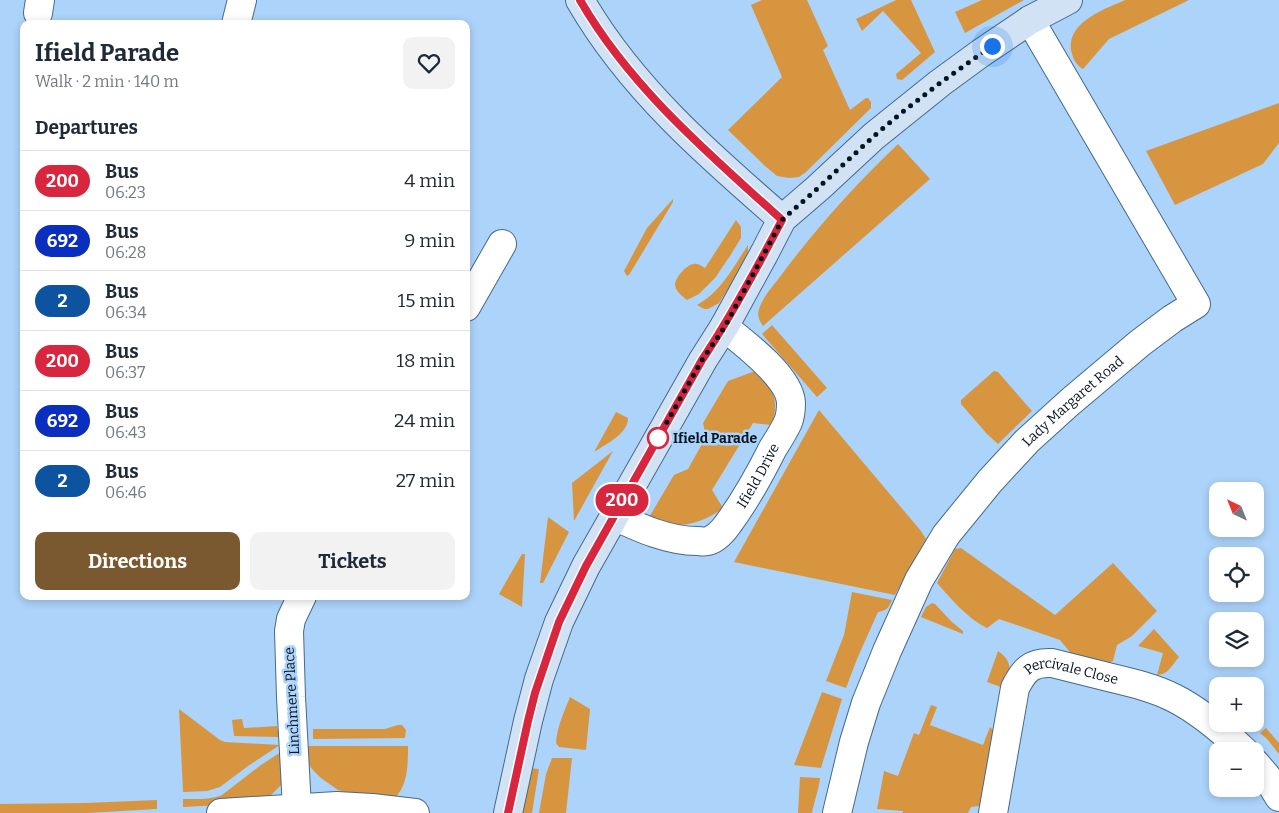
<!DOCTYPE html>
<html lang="en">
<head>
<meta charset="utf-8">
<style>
	:root { --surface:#fff; --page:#f2f2f3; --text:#1f2937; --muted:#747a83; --line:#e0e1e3; --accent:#7b5930 }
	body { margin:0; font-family:Bitter,serif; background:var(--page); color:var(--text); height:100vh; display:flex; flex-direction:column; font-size:19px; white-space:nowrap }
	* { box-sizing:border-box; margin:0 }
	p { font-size:16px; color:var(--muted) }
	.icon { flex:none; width:28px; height:28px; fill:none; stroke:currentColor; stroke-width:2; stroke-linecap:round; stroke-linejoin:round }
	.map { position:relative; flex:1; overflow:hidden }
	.side { position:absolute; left:20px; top:20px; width:450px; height:580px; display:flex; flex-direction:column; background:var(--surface); border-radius:10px; box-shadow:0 2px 8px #0003 }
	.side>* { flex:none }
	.badge { padding:0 10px; border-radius:16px; font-size:18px; line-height:32px }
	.needle { width:32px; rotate:317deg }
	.fabs { position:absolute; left:1209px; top:482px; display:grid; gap:10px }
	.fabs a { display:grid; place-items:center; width:55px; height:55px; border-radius:10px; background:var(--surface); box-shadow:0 2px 8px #0003; font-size:25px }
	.you { position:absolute; width:25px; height:25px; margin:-12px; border:4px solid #fff; border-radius:50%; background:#1a73e8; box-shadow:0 0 0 8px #1a73e833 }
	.map>.badge { position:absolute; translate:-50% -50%; box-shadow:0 0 0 2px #fff }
	h2 { padding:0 15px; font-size:19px; line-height:45px }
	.round { display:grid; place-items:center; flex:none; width:52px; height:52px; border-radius:10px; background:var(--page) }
	.headline { display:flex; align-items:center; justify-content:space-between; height:85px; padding:0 15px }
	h1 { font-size:24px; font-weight:700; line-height:38px }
	.button { display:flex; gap:10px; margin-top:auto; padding:10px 15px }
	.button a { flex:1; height:58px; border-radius:10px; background:var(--accent); color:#fff; font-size:20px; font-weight:700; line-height:58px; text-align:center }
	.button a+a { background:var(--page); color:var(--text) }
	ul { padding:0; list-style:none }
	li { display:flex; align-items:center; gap:15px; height:60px; padding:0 15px; border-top:1px solid var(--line) }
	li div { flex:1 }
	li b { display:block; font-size:19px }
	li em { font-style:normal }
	li .badge { min-width:55px; font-weight:700; text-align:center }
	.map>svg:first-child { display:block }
</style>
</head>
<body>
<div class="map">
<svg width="1279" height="813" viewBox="0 0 1279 813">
	<rect width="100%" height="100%" fill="#acd3fa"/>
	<path fill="#d89540" d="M762 0H807L828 46 823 50 850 110 866 98H868L871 102V108L806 172 799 177 789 178 777 176 765 166 728 130 782 77 751 5Z
		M896 0H911L935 52 902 80 897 79 896 74 921 53 883 11 862 31 856 19Z
		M982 0H1024L965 33 955 12Z
		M1125 0H1189L1109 39 1083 69C1076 65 1073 59 1071 50 1067 22 1105 9 1125 0Z
		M1279 103V143L1263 164 1175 205 1146 151Z
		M898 144 930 179 763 326C759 320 757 316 759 309 764 294 777 282 785 270 819 225 857 183 898 144Z
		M673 199V202L629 275 627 276 624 271 647 228Z
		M736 220 741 227V238L730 256 715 278 699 294 687 300C682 296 675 291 675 284 676 277 687 264 694 264 698 263 701 266 705 268Z
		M748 245V251L746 260 719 303 708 309H704L697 305C721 292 734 266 748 245Z
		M772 325 827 388 817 397 762 334Z
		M758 370C774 389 779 401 772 425L753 423 712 490 723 508C707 521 684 528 664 524 658 523 653 521 648 519L674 475 688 469 706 437 703 423 728 381Z
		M994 371 998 372 1032 411 998 444 987 434 961 404V400Z
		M819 410 921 531 926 539 895 595 734 562Z
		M616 412 628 418C628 434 606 444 594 452Z
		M613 451 574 521 572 483Z
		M548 517 569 532 543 583H540Z
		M961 548 1055 615 1113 563 1157 611 1132 636 1117 645 1113 661 1101 665 1074 657 1060 640 999 619 987 628C967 618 952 600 937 583L955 549Z
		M522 554H525L522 607 499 594Z
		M852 592 892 600C889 608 886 611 878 612L857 659 846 688 826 681 844 635Z
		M932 603 935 604 952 622 963 631V634L921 617 926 607Z
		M1154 629 1179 657C1172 665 1168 675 1157 675L1163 653 1138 646Z
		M998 651C1014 662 1010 672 1006 689L987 682Z
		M822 692 842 699 821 768 794 765Z
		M570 697 590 709 586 750 559 747 556 743C557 727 564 712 570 697Z
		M931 705 937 707 930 725 983 745 990 727 994 731 981 804 979 806 971 807 968 813H903V811L877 809 884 771 898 776 914 733 919 735Z
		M179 709 220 740 225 742 280 745 248 766 220 787 207 791 183 792Z
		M242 719 244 728 277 726 279 737 234 736 232 720Z
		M398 725H402L406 730 405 738 313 739V729H385Z
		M1266 728 1279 743V754L1267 739 1260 733Z
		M303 746H408C408 764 408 785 395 798L366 797 338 790 321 778 312 769 306 760Z
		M284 750 282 784 267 799 222 805 183 807V799C197 799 209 800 222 795L261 765Z
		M552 758H572L566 813H539L546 774Z
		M528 768 539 769 532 813H520Z
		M800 777 820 778C819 789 814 802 812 813H798Z
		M157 800V809L87 813H0V804L86 803Z"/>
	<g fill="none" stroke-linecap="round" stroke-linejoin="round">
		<defs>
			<g id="street">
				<path d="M38 13 40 0"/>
				<path d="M236 24 242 0"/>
				<path d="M466 307 502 244"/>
				<path id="s1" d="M614 516C640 528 668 541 697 541 700 541 705 542 708 541 716 539 724 530 728 524 745 501 760 474 773 448 778 440 784 431 788 422 790 417 791 408 791 403 790 377 743 342 724 327"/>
				<path d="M1255 763 1267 777 1279 797"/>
				<path d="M297 808 291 697 289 631 291 619 302 596"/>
				<path d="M221 813 337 806 372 808 415 813"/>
				<path id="s2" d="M837 813 854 742 866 703 887 651 919 580 946 535 990 481 1027 441 1070 402 1140 343 1172 319 1196 304 1030 20"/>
				<path id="s3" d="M993 813 1015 688C1024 670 1031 662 1052 663 1072 668 1092 673 1112 678 1133 683 1154 688 1174 698 1200 711 1223 731 1244 751"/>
			</g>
			<path id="secondary" d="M580 0C630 87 707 154 782 219
				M508 813 528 721 539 679 559 622 586 566 703 360 724 327 765 252 782 219 818 188 874 136 940 83 981 53 1030 20 1068 0"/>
		</defs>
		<use href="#street" stroke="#46698c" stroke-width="30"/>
		<use href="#secondary" stroke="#46698c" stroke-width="30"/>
		<use href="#street" stroke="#fff" stroke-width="28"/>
		<use href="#secondary" stroke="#d0e2f4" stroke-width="28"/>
	</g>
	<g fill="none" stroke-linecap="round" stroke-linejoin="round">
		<defs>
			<path id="line" d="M508 813 528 721 535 693 559 622 586 566 702 360C732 315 757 268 782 220 708 153 630 87 580 0"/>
		</defs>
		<use href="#line" stroke="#fff" stroke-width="11"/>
		<use href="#line" stroke="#d7263d" stroke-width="8"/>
		<path stroke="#061321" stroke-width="5" stroke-dasharray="0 9" d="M658 438 702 360 724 328 765 252 782 220 818 188 874 136 900 114 940 83 992 46"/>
	</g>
	<circle fill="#fff" stroke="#d7263d" stroke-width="2.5" cx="658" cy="438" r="10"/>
	<g text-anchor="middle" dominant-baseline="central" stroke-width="5" stroke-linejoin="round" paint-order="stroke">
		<g font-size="14" fill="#061321" stroke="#acd3fa">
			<text stroke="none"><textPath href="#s2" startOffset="485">Lady Margaret Road</textPath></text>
			<text stroke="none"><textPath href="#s1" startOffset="182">Ifield Drive</textPath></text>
			<text stroke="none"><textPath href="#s3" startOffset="195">Percivale Close</textPath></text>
			<text transform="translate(292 701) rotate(-93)">Linchmere Place</text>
		</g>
		<g font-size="14" font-weight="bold" fill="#061321" stroke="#acd3fa" text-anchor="start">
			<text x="673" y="438">Ifield Parade</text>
		</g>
	</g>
</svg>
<div class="fabs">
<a><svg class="needle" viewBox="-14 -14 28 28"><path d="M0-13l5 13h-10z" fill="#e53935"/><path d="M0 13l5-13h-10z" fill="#747a83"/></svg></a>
<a><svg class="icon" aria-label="locate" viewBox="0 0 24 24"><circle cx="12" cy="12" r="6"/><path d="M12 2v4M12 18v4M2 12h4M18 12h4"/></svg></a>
<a><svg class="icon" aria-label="layers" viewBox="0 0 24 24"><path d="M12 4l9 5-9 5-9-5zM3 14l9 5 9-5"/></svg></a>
<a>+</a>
<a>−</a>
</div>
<div class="you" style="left:992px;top:46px"></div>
<b class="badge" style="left:622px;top:500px;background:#d7263d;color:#fff">200</b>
<section class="side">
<div class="headline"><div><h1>Ifield Parade</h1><p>Walk · 2 min · 140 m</p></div><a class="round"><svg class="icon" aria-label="heart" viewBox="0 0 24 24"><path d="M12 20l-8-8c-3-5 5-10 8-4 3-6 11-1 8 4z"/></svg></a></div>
<h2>Departures</h2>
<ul>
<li><span class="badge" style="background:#d7263d;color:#fff">200</span><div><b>Bus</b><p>06:23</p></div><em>4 min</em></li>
<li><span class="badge" style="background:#0a2ebe;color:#fff">692</span><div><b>Bus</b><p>06:28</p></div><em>9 min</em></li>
<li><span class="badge" style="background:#0e539f;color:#fff">2</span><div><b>Bus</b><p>06:34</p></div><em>15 min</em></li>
<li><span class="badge" style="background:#d7263d;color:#fff">200</span><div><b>Bus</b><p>06:37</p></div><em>18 min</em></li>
<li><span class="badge" style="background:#0a2ebe;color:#fff">692</span><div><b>Bus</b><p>06:43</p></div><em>24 min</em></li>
<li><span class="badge" style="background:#0e539f;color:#fff">2</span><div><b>Bus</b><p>06:46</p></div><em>27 min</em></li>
</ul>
<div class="button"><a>Directions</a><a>Tickets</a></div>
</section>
</div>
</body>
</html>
